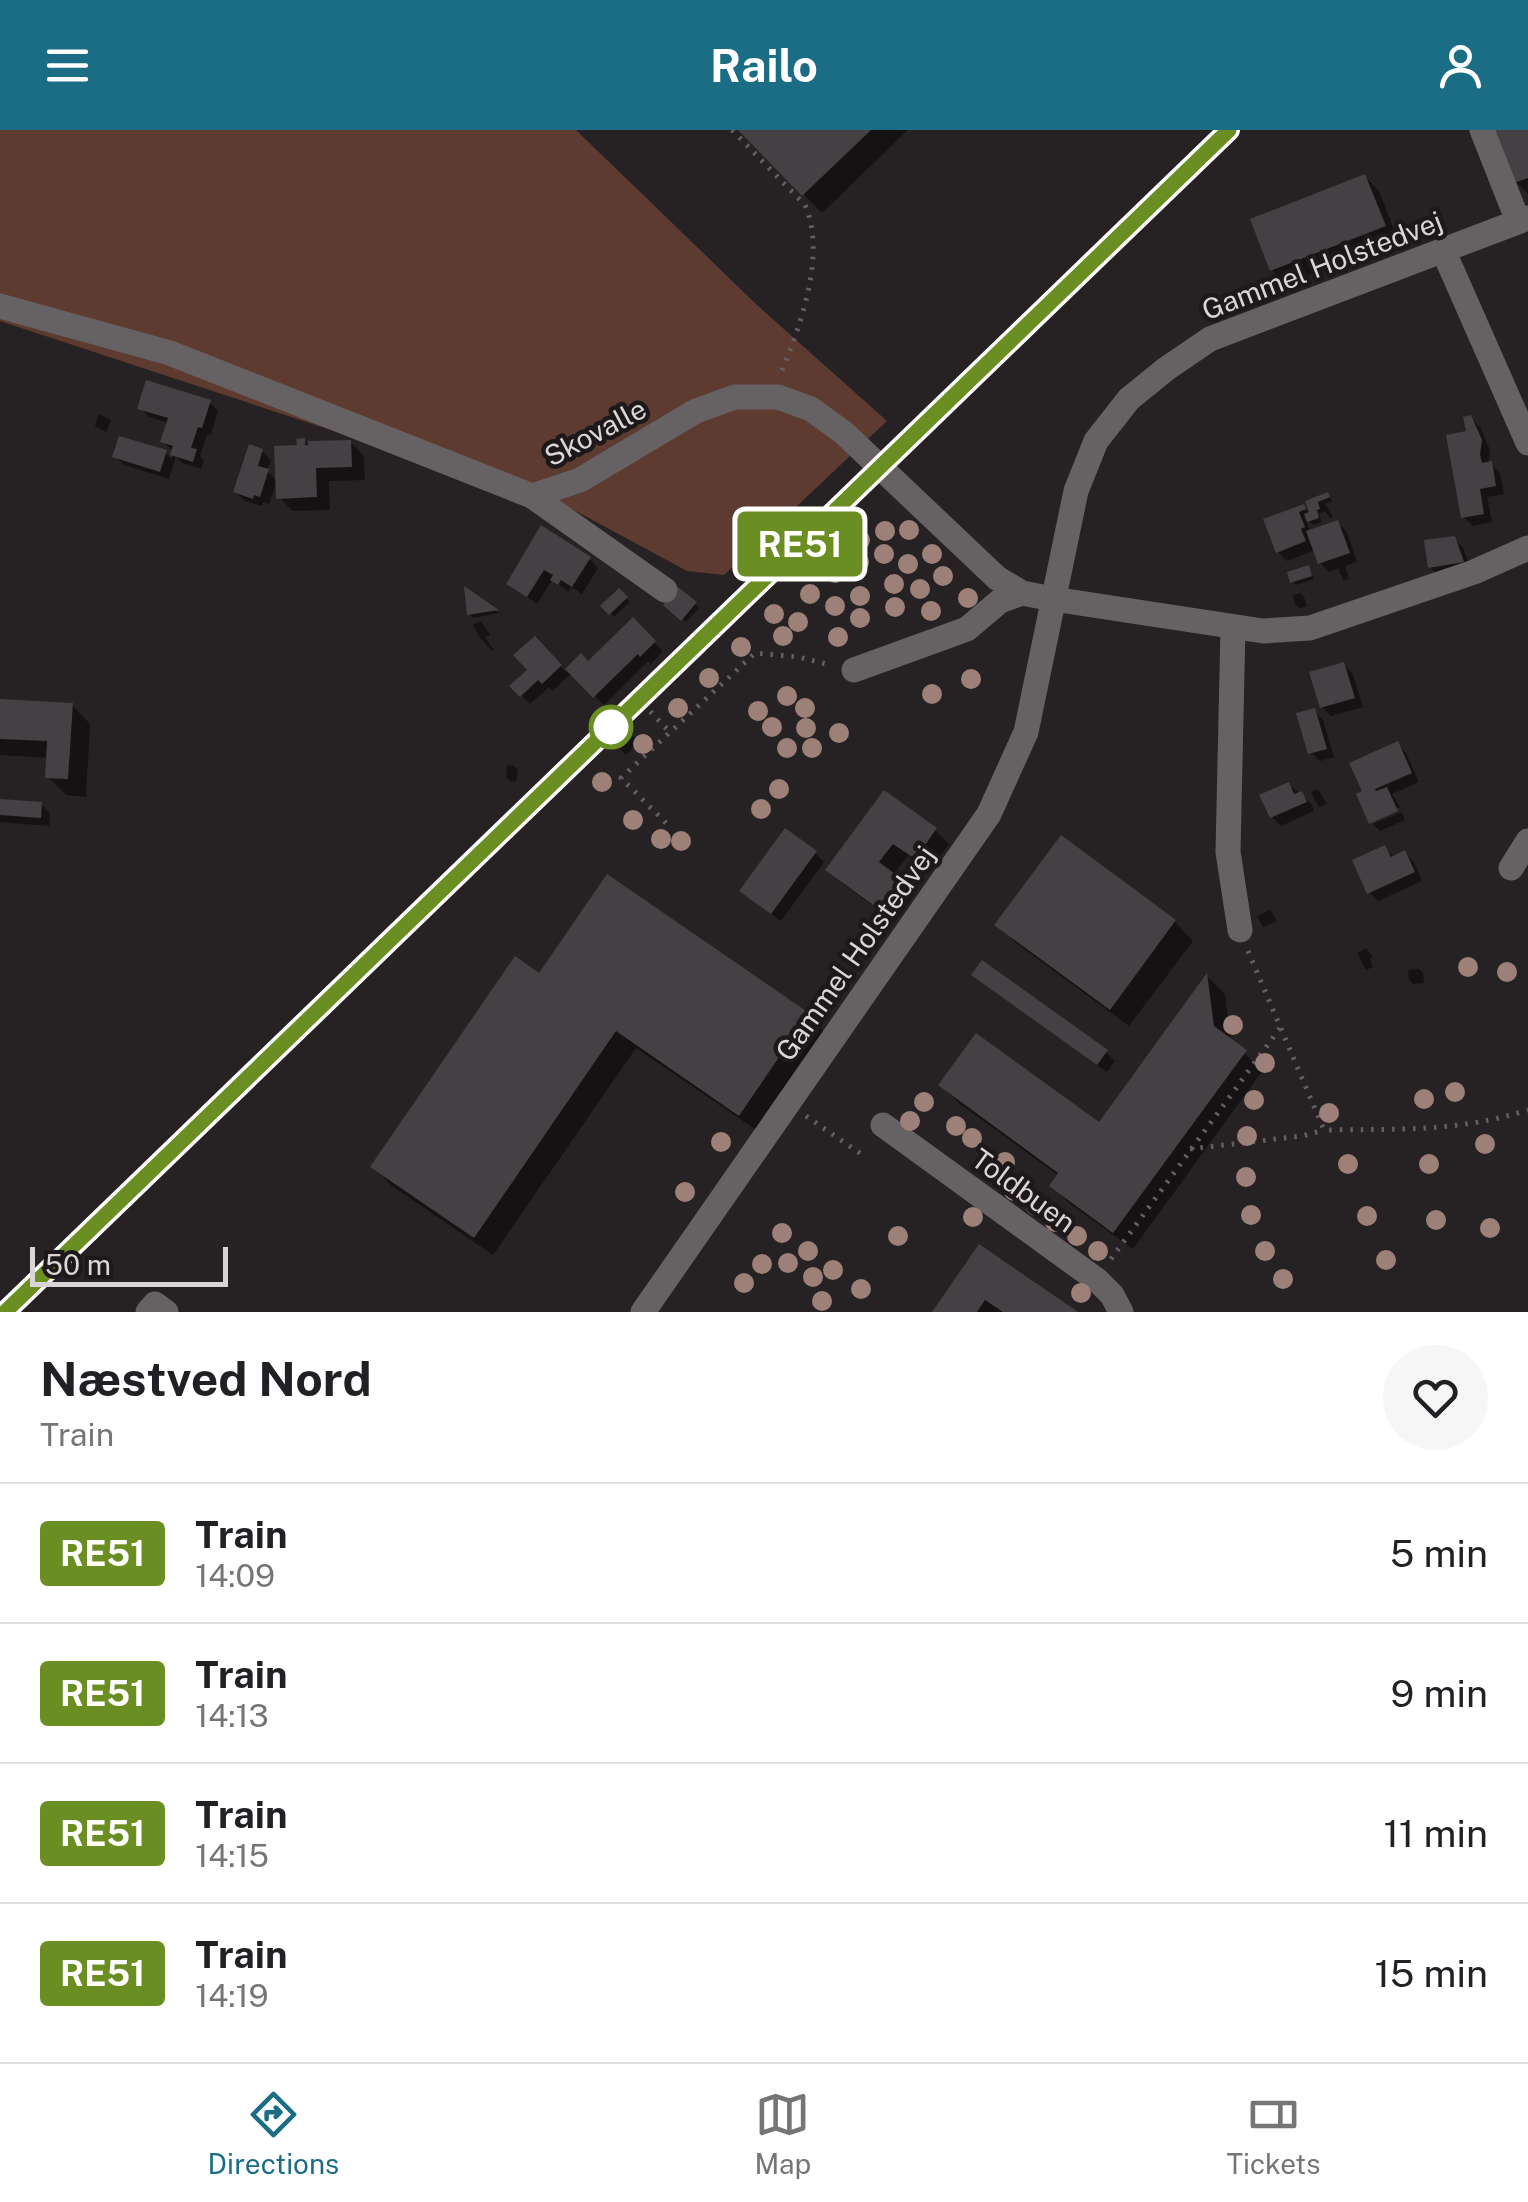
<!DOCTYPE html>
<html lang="en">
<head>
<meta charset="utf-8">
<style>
	:root { --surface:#fff; --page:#f6f6f6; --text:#202124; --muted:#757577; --line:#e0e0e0; --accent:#1b6d85 }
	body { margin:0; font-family:"Public Sans",sans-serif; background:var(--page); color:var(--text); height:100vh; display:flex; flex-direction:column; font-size:38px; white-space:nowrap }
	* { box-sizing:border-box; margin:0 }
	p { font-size:32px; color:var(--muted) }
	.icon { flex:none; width:55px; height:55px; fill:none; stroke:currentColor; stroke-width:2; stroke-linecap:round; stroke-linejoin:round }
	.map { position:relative; height:1182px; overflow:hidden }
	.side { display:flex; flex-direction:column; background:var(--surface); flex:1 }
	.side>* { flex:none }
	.badge { padding:0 20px; border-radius:8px; font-size:35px; line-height:65px }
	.scale { position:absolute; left:30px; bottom:25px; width:198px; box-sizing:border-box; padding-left:10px; border:5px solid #dad6d8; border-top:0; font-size:28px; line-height:35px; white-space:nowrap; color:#dad6d8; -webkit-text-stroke:8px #1d181a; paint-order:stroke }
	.map>.badge { position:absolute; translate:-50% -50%; box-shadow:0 0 0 5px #fff }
	.round { display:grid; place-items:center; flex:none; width:105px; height:105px; border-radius:52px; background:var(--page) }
	.head { display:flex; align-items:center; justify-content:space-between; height:170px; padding:0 40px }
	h1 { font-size:48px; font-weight:700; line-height:75px }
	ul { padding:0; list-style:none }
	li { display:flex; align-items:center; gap:30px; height:140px; padding:0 40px; border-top:2px solid var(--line) }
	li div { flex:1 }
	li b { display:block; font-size:38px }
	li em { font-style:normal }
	li .badge { min-width:110px; font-weight:700; text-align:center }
	header { display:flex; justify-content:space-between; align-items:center; height:130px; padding:0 40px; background:var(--accent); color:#fff; font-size:45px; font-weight:700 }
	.menu { display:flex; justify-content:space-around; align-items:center; height:140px; border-top:2px solid var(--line); background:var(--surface); font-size:28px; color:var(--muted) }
	.menu a { display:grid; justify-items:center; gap:5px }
	.menu .current { color:var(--accent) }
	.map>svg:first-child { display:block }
</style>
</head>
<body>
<header><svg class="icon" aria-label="menu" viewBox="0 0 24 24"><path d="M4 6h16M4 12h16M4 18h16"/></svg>Railo<svg class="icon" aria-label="person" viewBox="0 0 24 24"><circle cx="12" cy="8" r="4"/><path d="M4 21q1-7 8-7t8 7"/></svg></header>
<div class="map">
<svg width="1528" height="1182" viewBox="0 0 1528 1182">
	<rect width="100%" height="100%" fill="#262224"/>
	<path fill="#5d3b30" d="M0 0H576L757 175 887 291 724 445 687 441 574 380 0 191Z"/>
	<path fill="#0007" d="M741 0H908L822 83Z
		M1497 0H1528V64L1516 52Z
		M1365 47 1379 61 1398 110 1286 154 1272 140Z
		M209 272 218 281 211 305 207 304 200 326 204 331 201 339 182 333 176 326 169 349 124 335 115 326 165 322 172 329 174 322 163 312 169 293 149 287 140 278Z
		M99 284 111 290 106 302 95 296Z
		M1471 288 1480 297 1490 320 1488 335 1491 334 1500 343 1504 364 1487 367 1492 392 1473 396 1464 387Z
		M304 311 307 314 350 312 364 326 365 350 329 351 330 380 293 381 279 367Z
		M262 321 271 330 267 341 277 351 269 374 263 372 262 376 245 371 236 362Z
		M1328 365 1332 371 1325 374 1333 387 1330 388 1325 381 1319 384 1322 392 1313 395 1304 386 1311 402 1338 393 1347 402 1357 432 1345 436 1349 449 1344 451 1338 439 1329 442 1320 433 1315 420 1287 431 1278 422 1266 391 1303 377 1313 386 1308 372Z
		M542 399 590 429 598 438 582 464 571 457 568 462 553 449 537 474 510 454Z
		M1454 408 1463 418 1472 441 1439 446 1430 437Z
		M1308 438 1314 449 1296 455 1292 451Z
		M679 460 699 478 686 492 666 475Z
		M467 461 499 483 473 488 469 484Z
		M619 461 630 472 614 487 604 476Z
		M1301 463 1304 467 1307 476 1299 478 1295 474 1293 465Z
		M481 491 490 505 485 507 494 520 492 521 478 505 473 494Z
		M633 491 663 521 651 534 648 531 604 575 572 543 552 561 549 557 530 574 513 556 531 540 535 509 566 542 581 527 589 535Z
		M1344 535 1353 544 1363 577 1331 586 1322 577Z
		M0 571 72 575 90 594 86 667 66 665 48 647 49 628 0 625Z
		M1314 581 1323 590 1334 627 1320 631 1311 622Z
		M633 606 639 612 626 625 620 619Z
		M1397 614 1406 623 1419 652 1392 664 1400 677 1371 690 1359 665Z
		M507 635 514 636 518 640 516 652 510 651 506 647Z
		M1288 654 1311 673 1314 681 1281 696 1272 687Z
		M1318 659 1327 674 1319 677 1311 662Z
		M884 663 935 700 949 714 929 741 908 726 893 745 914 765 895 792 843 754 829 740Z
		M0 671 41 674 50 683 49 696 0 692Z
		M1402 682 1405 690 1380 701 1373 694Z
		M1061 709 1175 792 1193 811 1129 896 1016 813 998 795Z
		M1385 718 1395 728 1405 723 1414 732 1422 751 1378 771 1369 762Z
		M815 723 824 732 781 791 742 761Z
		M607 748 808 885 826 904 759 1002 636 918 493 1125 392 1056 373 1037 539 846Z
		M1270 780 1277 791 1263 797 1257 786Z
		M1366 818 1373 827 1370 829 1373 837 1366 840 1357 823Z
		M1419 839 1423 843 1424 853 1413 854 1409 850 1408 840Z
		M1208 847 1225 864 1231 912 1263 940 1133 1119 1070 1074 1052 1056 1059 1046 960 974 941 955 1099 996Z
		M983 853 1106 922 1115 931 1107 942Z
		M979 1117 1074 1182H935Z"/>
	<path fill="#444044" d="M738 0H871L802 66Z
		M1495 0H1528V48L1514 53Z
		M1365 44 1386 96 1270 141 1250 89Z
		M146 250 211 270 202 298 198 297 191 318 197 319 193 332 170 325 173 316 160 312 168 288 137 279Z
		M1471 285 1482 310 1480 324 1482 333 1492 331 1496 356 1480 359 1484 384 1461 388 1446 305 1466 301 1463 287Z
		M119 306 167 320 160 342 112 327Z
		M305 308V315H308V311L351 310 352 337 316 338 317 367 276 369 274 316 297 315 296 309Z
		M249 314 263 319 258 336 269 339 260 367 254 365 253 369 233 362Z
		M1328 362 1330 367 1318 372 1320 379 1317 380 1319 388 1307 392 1304 384 1309 382 1305 371Z
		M1304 374 1306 379 1299 382 1305 397 1301 399 1306 411 1276 423 1263 389Z
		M1338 390 1350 423 1318 434 1306 401Z
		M541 395 591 427 572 457 561 450 558 455 550 450 553 445 544 440 527 467 506 454Z
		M1455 406 1464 432 1428 438 1424 410Z
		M1309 435 1312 446 1290 453 1287 442Z
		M464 456 499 480 467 485Z
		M678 457 697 472 681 491 663 475Z
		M619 458 628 467 609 485 600 476Z
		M633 487 656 511 640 527 638 524 593 568 565 539 581 523 588 531Z
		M535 506 562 535 542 554 538 550 520 567 509 556 527 540 513 525Z
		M1344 532 1355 568 1320 578 1309 542Z
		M0 569 73 573 68 649 45 648 47 611 0 609Z
		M1315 578 1327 619 1308 624 1296 583Z
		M1398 611 1412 643 1375 659 1376 661 1387 657 1398 681 1369 694 1356 664 1362 661 1349 633Z
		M1289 652 1294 664 1302 661 1307 672 1270 688 1259 665Z
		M884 660 937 698 915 729 893 714 879 732 902 749 880 780 825 740Z
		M0 669 42 672 41 688 0 685Z
		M785 698 817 721 771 784 739 761Z
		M1061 705 1176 790 1110 880 994 795Z
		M1385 715 1391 727 1405 720 1415 742 1367 764 1352 730Z
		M607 744 809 883 739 986 616 901 474 1108 370 1037 515 826 539 843Z
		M982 830 1108 920 1097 935 971 845Z
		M1207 843 1214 896 1247 920 1113 1103 1049 1056 1058 1043 938 955 976 903 1099 992Z
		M979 1114 1078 1182H1003L985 1170 977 1182H932Z"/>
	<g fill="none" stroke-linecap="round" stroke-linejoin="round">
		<path stroke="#646062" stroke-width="5" stroke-dasharray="2.5 8" stroke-linecap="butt" d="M732 0 805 75C827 125 800 197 780 245
			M643 574 670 602
			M666 693 621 648 755 523 798 527 831 535
			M1248 821 1324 1000C1396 999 1459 1002 1528 980
			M806 986 864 1026
			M1190 1019 1302 1006 1324 1000
			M1111 1129 1280 898"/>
		<path stroke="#666163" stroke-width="25" d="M1482 0 1518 91
			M1443 120 1528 313
			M0 176 170 223 532 366 580 350 696 281 735 267H778L811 279 844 303 997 448 1022 463 1053 469 1263 501 1310 498 1474 442 1528 418
			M532 366 665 460
			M1233 497 1228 722 1240 800
			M854 540 967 499 1000 471 1022 463
			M1511 738 1528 711
			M883 995 1097 1150 1112 1165 1121 1182
			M148 1182 155 1174 166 1182
			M643 1182 989 684 1026 602 1076 361 1096 311 1129 269 1166 239 1210 209 1528 88"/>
		<defs>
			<path id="rail" d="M5 1182 1229 0"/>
		</defs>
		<use href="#rail" stroke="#aeaaac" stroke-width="11"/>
		<use href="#rail" stroke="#1d181a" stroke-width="8" stroke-dasharray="22" stroke-linecap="butt"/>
	</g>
	<g fill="#9d8179">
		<circle cx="909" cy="400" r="10"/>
		<circle cx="885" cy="401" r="10"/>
		<circle cx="860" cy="410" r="10"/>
		<circle cx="884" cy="424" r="10"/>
		<circle cx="932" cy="424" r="10"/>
		<circle cx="859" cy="432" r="10"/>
		<circle cx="908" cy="434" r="10"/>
		<circle cx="835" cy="443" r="10"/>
		<circle cx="943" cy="446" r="10"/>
		<circle cx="894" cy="454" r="10"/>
		<circle cx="920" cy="459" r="10"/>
		<circle cx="810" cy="464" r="10"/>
		<circle cx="860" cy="466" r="10"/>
		<circle cx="968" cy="468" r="10"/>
		<circle cx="835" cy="476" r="10"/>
		<circle cx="895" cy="477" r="10"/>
		<circle cx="931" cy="481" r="10"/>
		<circle cx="774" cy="484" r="10"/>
		<circle cx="860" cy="488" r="10"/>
		<circle cx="798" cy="492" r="10"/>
		<circle cx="783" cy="506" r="10"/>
		<circle cx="838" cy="507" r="10"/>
		<circle cx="741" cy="517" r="10"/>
		<circle cx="709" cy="548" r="10"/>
		<circle cx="971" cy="549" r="10"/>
		<circle cx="932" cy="564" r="10"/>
		<circle cx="787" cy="566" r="10"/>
		<circle cx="678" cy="578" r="10"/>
		<circle cx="805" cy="578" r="10"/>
		<circle cx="758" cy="581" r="10"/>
		<circle cx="772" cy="597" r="10"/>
		<circle cx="806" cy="598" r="10"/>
		<circle cx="839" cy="603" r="10"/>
		<circle cx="643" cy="614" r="10"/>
		<circle cx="787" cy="618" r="10"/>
		<circle cx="812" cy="618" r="10"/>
		<circle cx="602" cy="652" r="10"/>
		<circle cx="779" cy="659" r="10"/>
		<circle cx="761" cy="679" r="10"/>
		<circle cx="633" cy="690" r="10"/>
		<circle cx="661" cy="709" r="10"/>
		<circle cx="681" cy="711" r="10"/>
		<circle cx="1468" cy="837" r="10"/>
		<circle cx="1507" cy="842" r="10"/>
		<circle cx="1233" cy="895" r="10"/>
		<circle cx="1265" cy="933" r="10"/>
		<circle cx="1455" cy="962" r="10"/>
		<circle cx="1424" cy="969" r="10"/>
		<circle cx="1254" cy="970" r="10"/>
		<circle cx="924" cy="972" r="10"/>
		<circle cx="1329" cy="983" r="10"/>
		<circle cx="910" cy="991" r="10"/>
		<circle cx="956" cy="996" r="10"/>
		<circle cx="1247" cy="1006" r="10"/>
		<circle cx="972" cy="1008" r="10"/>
		<circle cx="721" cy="1012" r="10"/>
		<circle cx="1485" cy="1014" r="10"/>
		<circle cx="1005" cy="1032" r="10"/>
		<circle cx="1348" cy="1034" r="10"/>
		<circle cx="1429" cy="1034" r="10"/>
		<circle cx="1246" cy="1047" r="10"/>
		<circle cx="1014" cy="1061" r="10"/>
		<circle cx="685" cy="1062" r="10"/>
		<circle cx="1036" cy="1076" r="10"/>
		<circle cx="1251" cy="1085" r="10"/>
		<circle cx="1367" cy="1086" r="10"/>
		<circle cx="973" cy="1087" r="10"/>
		<circle cx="1436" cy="1090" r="10"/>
		<circle cx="1055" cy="1092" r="10"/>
		<circle cx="1490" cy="1098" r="10"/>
		<circle cx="782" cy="1103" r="10"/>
		<circle cx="898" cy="1106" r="10"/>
		<circle cx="1077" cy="1106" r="10"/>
		<circle cx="808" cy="1121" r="10"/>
		<circle cx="1098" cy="1121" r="10"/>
		<circle cx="1265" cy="1121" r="10"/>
		<circle cx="1386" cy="1130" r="10"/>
		<circle cx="788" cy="1133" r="10"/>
		<circle cx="762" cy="1134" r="10"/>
		<circle cx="833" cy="1140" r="10"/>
		<circle cx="813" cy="1147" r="10"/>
		<circle cx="1283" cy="1149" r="10"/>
		<circle cx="744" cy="1153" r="10"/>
		<circle cx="861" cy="1159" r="10"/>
		<circle cx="1081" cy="1163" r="10"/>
		<circle cx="822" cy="1171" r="10"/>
	</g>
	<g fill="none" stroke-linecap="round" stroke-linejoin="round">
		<defs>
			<path id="line" d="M5 1182 1229 0"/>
		</defs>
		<use href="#line" stroke="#fff" stroke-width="22"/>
		<use href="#line" stroke="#6b8e23" stroke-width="15"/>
	</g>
	<circle fill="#fff" stroke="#6b8e23" stroke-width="5" cx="611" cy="597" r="20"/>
	<g text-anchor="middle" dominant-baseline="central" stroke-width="9" stroke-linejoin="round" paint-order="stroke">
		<g font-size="28" fill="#dad6d8" stroke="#1d181a">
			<text transform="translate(1322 135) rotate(-21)">Gammel Holstedvej</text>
			<text transform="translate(595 302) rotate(-28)">Skovalle</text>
			<text transform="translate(855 823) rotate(-55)">Gammel Holstedvej</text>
			<text transform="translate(1024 1060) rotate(36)">Toldbuen</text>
		</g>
	</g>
</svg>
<div class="scale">50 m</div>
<b class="badge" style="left:800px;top:414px;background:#6b8e23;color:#fff">RE51</b>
</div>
<section class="side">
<div class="head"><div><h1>Næstved Nord</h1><p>Train</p></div><a class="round"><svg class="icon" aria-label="heart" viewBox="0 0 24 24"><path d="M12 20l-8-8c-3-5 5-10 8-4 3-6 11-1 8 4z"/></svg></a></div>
<ul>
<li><span class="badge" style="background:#6b8e23;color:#fff">RE51</span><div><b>Train</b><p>14:09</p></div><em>5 min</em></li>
<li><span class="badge" style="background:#6b8e23;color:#fff">RE51</span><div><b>Train</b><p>14:13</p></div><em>9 min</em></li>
<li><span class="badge" style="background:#6b8e23;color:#fff">RE51</span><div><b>Train</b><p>14:15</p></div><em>11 min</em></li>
<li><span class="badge" style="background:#6b8e23;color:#fff">RE51</span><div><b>Train</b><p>14:19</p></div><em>15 min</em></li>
</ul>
</section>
<nav class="menu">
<a class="current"><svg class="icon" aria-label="directions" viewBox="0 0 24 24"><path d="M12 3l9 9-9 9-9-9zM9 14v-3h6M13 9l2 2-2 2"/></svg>Directions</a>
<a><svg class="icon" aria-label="map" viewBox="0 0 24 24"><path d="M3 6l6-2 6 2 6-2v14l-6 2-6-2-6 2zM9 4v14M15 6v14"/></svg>Map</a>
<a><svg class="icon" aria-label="tickets" viewBox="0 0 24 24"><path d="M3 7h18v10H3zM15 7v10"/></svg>Tickets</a>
</nav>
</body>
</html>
